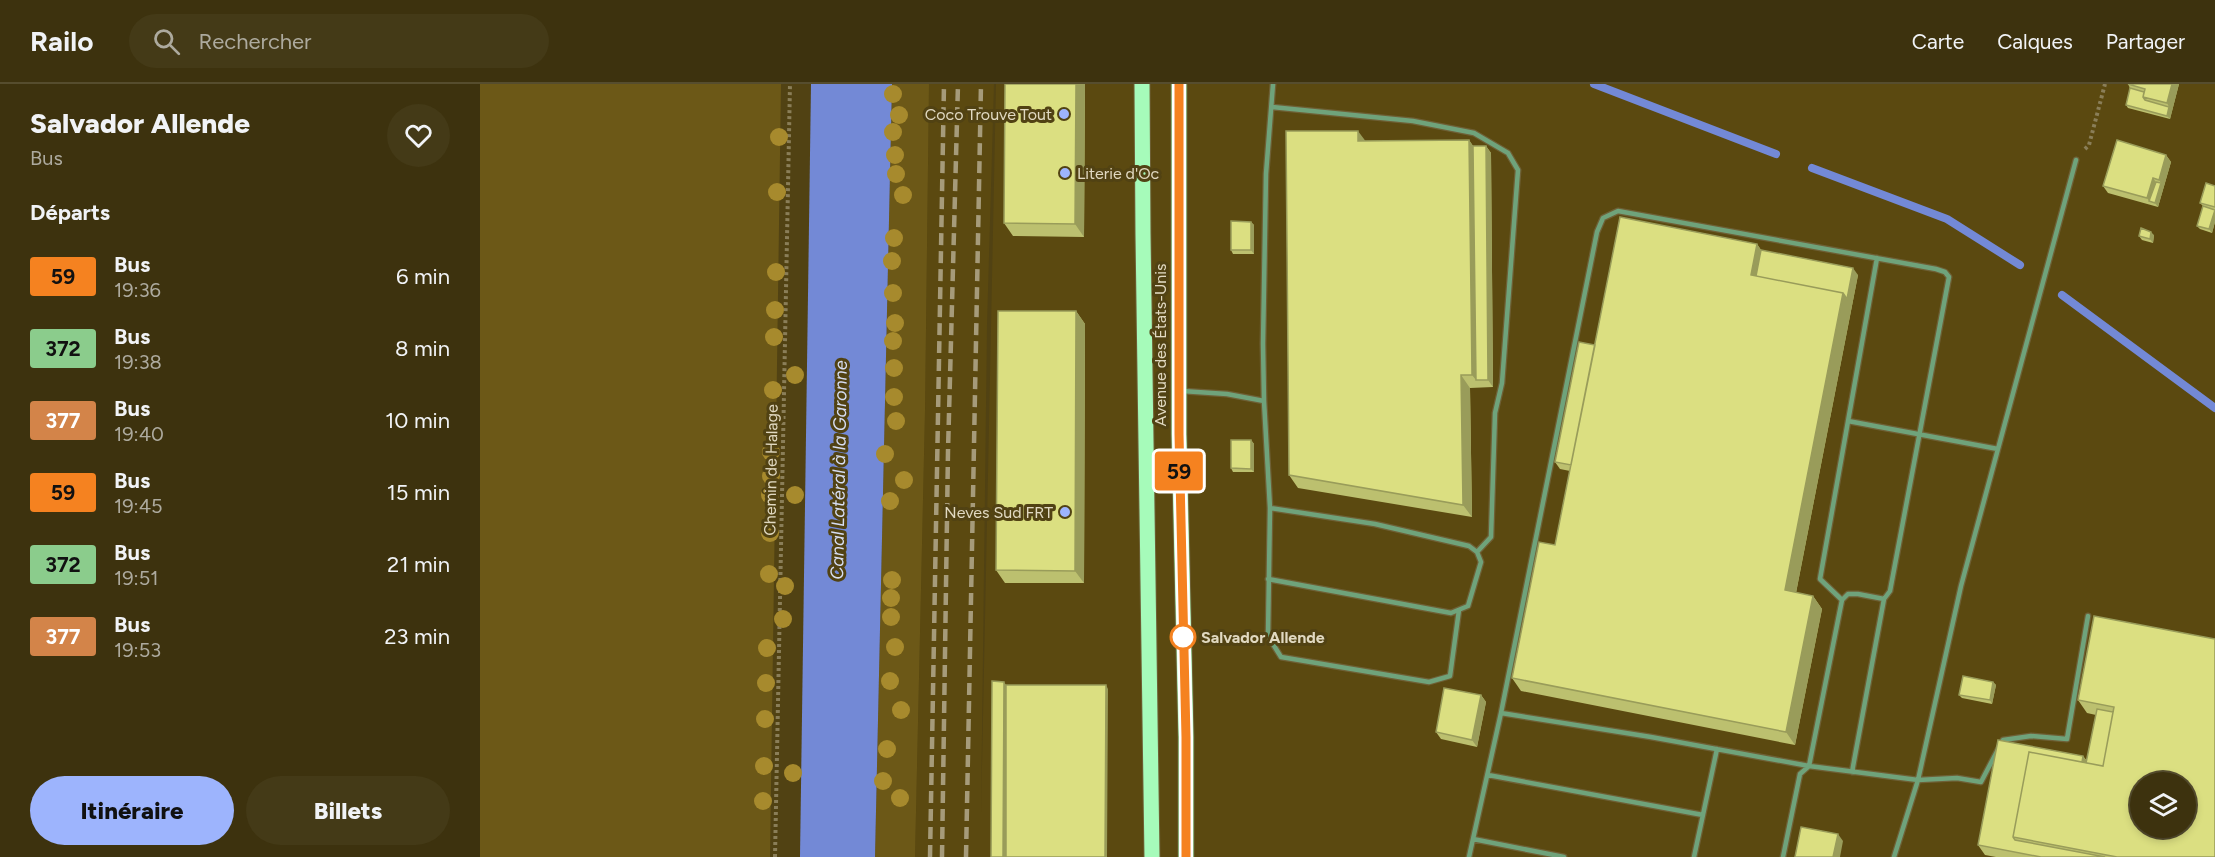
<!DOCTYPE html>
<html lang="fr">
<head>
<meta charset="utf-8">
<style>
	:root { --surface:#3d320e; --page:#443a17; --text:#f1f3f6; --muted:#adaa9e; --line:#564d2e; --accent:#9db4fd }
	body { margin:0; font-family:Figtree,sans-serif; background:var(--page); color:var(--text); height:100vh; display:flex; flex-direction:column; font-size:22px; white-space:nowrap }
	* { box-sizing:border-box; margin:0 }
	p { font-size:20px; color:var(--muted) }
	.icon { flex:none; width:33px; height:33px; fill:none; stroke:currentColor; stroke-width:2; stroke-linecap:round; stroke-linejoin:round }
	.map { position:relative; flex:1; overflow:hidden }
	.details { display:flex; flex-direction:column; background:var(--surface); width:480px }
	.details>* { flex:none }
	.badge { padding:0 12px; border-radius:4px; font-size:21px; line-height:39px }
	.fabs { position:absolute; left:1650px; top:688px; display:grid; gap:12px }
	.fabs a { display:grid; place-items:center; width:66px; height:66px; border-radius:50%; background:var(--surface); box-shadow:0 3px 9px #0003,0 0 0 2px var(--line); font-size:30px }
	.map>.badge { position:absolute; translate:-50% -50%; box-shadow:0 0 0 3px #fff }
	h2 { padding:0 30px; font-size:22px; line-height:54px }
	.round { display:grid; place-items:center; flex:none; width:63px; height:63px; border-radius:32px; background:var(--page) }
	.overview { display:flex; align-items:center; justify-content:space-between; height:102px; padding:0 30px }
	h1 { font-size:28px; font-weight:800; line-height:45px }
	.action { display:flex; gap:12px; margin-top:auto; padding:12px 30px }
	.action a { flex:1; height:69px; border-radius:36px; background:var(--accent); color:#111; font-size:24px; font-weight:800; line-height:69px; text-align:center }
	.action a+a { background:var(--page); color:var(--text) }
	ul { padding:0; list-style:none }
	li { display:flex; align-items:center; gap:18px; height:72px; padding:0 30px }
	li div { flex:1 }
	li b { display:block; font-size:22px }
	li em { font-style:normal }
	li .badge { min-width:66px; font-weight:700; text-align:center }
	header { display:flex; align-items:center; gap:36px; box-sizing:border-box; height:84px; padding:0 30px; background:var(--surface); border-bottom:2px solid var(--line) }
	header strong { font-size:28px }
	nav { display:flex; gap:33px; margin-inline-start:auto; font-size:21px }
	.search { width:420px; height:54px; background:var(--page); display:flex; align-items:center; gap:15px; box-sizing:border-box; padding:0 21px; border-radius:33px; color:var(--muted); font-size:22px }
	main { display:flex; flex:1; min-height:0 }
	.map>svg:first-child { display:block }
</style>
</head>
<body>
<header>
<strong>Railo</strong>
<div class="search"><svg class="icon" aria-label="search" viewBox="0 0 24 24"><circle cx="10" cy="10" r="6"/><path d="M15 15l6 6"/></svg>Rechercher</div>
<nav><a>Carte</a><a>Calques</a><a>Partager</a></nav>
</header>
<main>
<section class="details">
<div class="overview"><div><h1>Salvador Allende</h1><p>Bus</p></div><a class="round"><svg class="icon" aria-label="heart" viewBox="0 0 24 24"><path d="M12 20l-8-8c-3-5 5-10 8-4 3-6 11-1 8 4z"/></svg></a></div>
<h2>Départs</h2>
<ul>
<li><span class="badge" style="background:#f58220;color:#111">59</span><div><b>Bus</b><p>19:36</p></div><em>6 min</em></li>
<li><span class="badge" style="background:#8bcc8c;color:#111">372</span><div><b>Bus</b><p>19:38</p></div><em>8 min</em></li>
<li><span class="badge" style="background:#d38449;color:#fff">377</span><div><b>Bus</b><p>19:40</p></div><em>10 min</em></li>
<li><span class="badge" style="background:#f58220;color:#111">59</span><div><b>Bus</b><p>19:45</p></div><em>15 min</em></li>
<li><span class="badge" style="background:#8bcc8c;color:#111">372</span><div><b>Bus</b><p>19:51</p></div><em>21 min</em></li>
<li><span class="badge" style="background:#d38449;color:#fff">377</span><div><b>Bus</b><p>19:53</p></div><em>23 min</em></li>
</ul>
<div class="action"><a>Itinéraire</a><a>Billets</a></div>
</section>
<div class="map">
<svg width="1735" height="773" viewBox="0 0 1735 773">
	<rect width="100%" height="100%" fill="#514213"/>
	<path fill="#5b4910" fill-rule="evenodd" d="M449 0H514L507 241 501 731 516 0H1735V773H435L445 327ZM1660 699H1706V744H1660Z"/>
	<path fill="#6c5817" d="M0 0H301L290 773H0Z
		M412 0H449L445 327 435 773H395Z"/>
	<path fill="#7389d6" d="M331 0H412L395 773H320Z"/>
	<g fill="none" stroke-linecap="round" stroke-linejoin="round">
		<path stroke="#7389d6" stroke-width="8" d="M1114 0 1296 70
			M1332 84 1467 135 1540 181
			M1582 211 1735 324"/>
		<defs>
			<path id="lane" d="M793 0 786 90 783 260 784 317 790 424 788 552 801 573 949 598 970 592 979 526
				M792 23 933 37 994 49 1028 69 1038 86 1022 299 1015 329 1011 453 997 468
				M702 307 747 310 784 317
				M1368 337 1518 365
				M788 495 971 529 988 522 1001 478 997 468 989 462 895 440 790 424
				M1362 516 1340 495 1397 174
				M1021 629 1171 653 1329 682 1438 696 1477 694 1501 698 1523 656 1551 652 1587 655 1608 532
				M1372 688 1404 515
				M1008 691 1223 731
				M993 755 1084 773
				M989 773 1021 629 1117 148 1123 134 1138 127 1456 185 1465 188 1469 193 1410 507 1404 515 1378 510H1368L1362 516 1329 682 1320 690 1303 773
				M1214 773 1237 665
				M1414 773 1438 696 1481 502 1596 76"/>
			<path id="primary" d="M662 0 663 150 672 773
				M699 0V350L706 653V773"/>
		</defs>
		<use href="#lane" stroke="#6e6036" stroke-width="7"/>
		<use href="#primary" stroke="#6e6036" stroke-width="17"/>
		<path stroke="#8a7e58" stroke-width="4" stroke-dasharray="3 3" stroke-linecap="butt" d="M1605 65 1609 61 1625 0
			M295 773 310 0"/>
		<use href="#lane" stroke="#6fa37b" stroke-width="4.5"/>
		<use href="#primary" stroke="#a6fbba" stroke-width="15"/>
		<path stroke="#a69b7a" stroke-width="4.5" stroke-dasharray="12 6" stroke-linecap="butt" d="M450 773 464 0
			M462 773 468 367 478 0
			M486 773 501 0"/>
	</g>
	<g fill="#a78a2d">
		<circle cx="413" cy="10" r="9"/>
		<circle cx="419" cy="31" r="9"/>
		<circle cx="413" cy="48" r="9"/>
		<circle cx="299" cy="53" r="9"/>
		<circle cx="415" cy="71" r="9"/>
		<circle cx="416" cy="90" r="9"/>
		<circle cx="297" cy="108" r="9"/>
		<circle cx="423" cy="111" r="9"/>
		<circle cx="414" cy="154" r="9"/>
		<circle cx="412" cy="177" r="9"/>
		<circle cx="296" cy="188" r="9"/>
		<circle cx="413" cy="209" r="9"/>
		<circle cx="295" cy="226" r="9"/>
		<circle cx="415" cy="239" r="9"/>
		<circle cx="294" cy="253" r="9"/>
		<circle cx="413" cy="257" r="9"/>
		<circle cx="414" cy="284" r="9"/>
		<circle cx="315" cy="291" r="9"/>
		<circle cx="293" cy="306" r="9"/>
		<circle cx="414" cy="313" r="9"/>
		<circle cx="416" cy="337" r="9"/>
		<circle cx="291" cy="368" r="9"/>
		<circle cx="405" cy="370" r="9"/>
		<circle cx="291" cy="392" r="9"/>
		<circle cx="424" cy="396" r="9"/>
		<circle cx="290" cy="411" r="9"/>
		<circle cx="315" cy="411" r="9"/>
		<circle cx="410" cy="417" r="9"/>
		<circle cx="290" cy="449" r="9"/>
		<circle cx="289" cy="490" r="9"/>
		<circle cx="412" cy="496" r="9"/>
		<circle cx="305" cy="502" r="9"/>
		<circle cx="411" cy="514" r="9"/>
		<circle cx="411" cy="533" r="9"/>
		<circle cx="303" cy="535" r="9"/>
		<circle cx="415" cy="563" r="9"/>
		<circle cx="287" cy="564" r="9"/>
		<circle cx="410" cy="597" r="9"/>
		<circle cx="286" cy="599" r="9"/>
		<circle cx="421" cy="626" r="9"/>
		<circle cx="285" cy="635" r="9"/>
		<circle cx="407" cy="665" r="9"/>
		<circle cx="284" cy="682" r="9"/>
		<circle cx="313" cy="689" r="9"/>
		<circle cx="403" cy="697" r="9"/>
		<circle cx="420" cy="714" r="9"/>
		<circle cx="283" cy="717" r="9"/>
	</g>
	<path fill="#bcc06f" d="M525 0H605L604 153 533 152 524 139Z
		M1648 0H1699L1690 35 1648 24 1646 21 1650 4Z
		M989 56 993 62H1006L1011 69 1013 303 990 304 992 433 818 404 809 391 885 57Z
		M1686 71 1691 78 1678 123 1628 109 1623 102Z
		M1735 102V138L1732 149 1720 145 1717 142 1723 122 1720 119Z
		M771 138 774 141V170H753L751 166Z
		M1674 151 1673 159 1662 156 1659 152Z
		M1277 160 1281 166 1378 191 1316 509 1333 512 1342 525 1315 661 1041 607 1032 594 1075 461 1090 387 1080 385 1075 378 1115 261Z
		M596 227 605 240 604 499H525L516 486Z
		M771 356 774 360V388H753L751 384Z
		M1614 532 1735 773H1516L1505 771 1498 761 1603 672 1607 677 1616 631 1607 629 1598 616Z
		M1513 598 1516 601 1512 620 1482 614 1479 611Z
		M1001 611 1006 618 997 663 961 655 956 648Z"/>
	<path fill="#999c5a" d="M596 0H605L604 153 595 140Z
		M1692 0H1699L1690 35 1687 32 1689 23 1687 19Z
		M878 47 887 59 878 57Z
		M989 56 998 69 996 296 992 291Z
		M1006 62 1011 69 1013 303 1008 296Z
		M1686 71 1691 78 1678 123 1675 119 1681 99 1679 96Z
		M1673 94 1678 101 1669 117 1672 121 1667 114Z
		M1735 126V138L1732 149 1729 145Z
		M771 138 774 141V170L771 166Z
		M1671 148 1674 151 1673 159 1670 155Z
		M1277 160 1286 173 1281 198 1271 191Z
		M1373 184 1378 191 1314 519 1305 506 1363 209Z
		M596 227 605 240 604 499 595 487Z
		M981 291 990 304 992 433 983 421Z
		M771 356 774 360V388L771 385Z
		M1333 512 1342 525 1315 661 1306 648Z
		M524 598 529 605 528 773H523Z
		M1513 598 1516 601 1512 620 1510 616Z
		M626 601 628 605 627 773H625Z
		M1001 611 1006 618 997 663 992 656Z
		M1603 672 1610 682 1602 681Z
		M1358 750 1363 757 1360 773H1353Z"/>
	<path fill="#dbdf81" stroke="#999c5a" stroke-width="1.5" fill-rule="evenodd" d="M525 0H596L595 140 524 139Z
		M1648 0H1692L1687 19 1663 13 1665 5Z
		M1650 4 1664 8 1663 13 1665 16 1689 23 1687 32 1646 21Z
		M806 47H878V57L989 56 992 291H981L983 421 809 391Z
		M1637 56 1686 71 1679 96 1673 94 1667 114 1623 102Z
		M993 62H1006L1008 296H996Z
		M1676 98 1681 99 1675 119 1669 117Z
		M1726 99 1735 102V123L1720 119Z
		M1723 122 1735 126 1729 145 1717 142Z
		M1140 133 1277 160 1271 191 1363 209 1305 506 1333 512 1306 648 1032 594 1059 458 1075 461Z
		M751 137 771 138V166H751Z
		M1661 144 1671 148 1670 155 1659 152Z
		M1281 166 1373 184 1367 215 1363 209 1276 192Z
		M518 227H596L595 487 516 486Z
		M1099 258 1115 261 1091 381 1075 378Z
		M751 356H771V385L751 384Z
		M1614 532 1735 555V773H1637L1533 753 1549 668 1623 682 1634 623 1598 616ZM1660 699H1706V744H1660Z
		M1483 592 1513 598 1510 616 1479 611Z
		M512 597 524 598 523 773H511Z
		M526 601H626L625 773H526Z
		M964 604 1001 611 992 656 956 648Z
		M1617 625 1633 628 1623 682 1606 679Z
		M1518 656 1603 672 1602 678 1549 668 1533 753 1535 756 1625 773H1561L1498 761Z
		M1321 743 1358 750 1353 773H1315Z"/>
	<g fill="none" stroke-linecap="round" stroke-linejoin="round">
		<defs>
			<path id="line" d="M699 0V350L706 653V773"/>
		</defs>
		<use href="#line" stroke="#fff" stroke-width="14"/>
		<use href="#line" stroke="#f58220" stroke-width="9"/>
	</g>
	<g fill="#9db4fd" stroke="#514213" stroke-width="2">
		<circle cx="584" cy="30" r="6"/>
		<circle cx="585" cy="89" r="6"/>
		<circle cx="585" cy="428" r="6"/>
	</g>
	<circle fill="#fff" stroke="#f58220" stroke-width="3" cx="703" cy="553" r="12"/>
	<g text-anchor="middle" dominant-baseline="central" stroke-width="6" stroke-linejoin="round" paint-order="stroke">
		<g font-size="16" fill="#e1d9c1" stroke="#514213" text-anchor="end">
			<text x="572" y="30">Coco Trouve Tout</text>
			<text x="597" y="89" text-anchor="start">Literie d'Oc</text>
			<text x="573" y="428">Neves Sud FRT</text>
		</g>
		<g font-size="16" fill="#e1d9c1" stroke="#514213">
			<text transform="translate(680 261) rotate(-90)">Avenue des États-Unis</text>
			<text transform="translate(291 386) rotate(-89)">Chemin de Halage</text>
		</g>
		<g font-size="16" font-weight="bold" fill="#e1d9c1" stroke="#514213" text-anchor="start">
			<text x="721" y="553">Salvador Allende</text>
		</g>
		<g font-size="18" font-style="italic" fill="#d6ddf2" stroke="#514213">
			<text transform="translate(359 386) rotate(-89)">Canal Latéral à la Garonne</text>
		</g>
	</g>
</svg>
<div class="fabs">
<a><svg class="icon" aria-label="layers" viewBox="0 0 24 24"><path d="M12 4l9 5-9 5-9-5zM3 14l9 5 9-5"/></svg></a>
</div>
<b class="badge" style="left:699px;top:387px;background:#f58220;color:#111">59</b>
</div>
</main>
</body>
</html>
